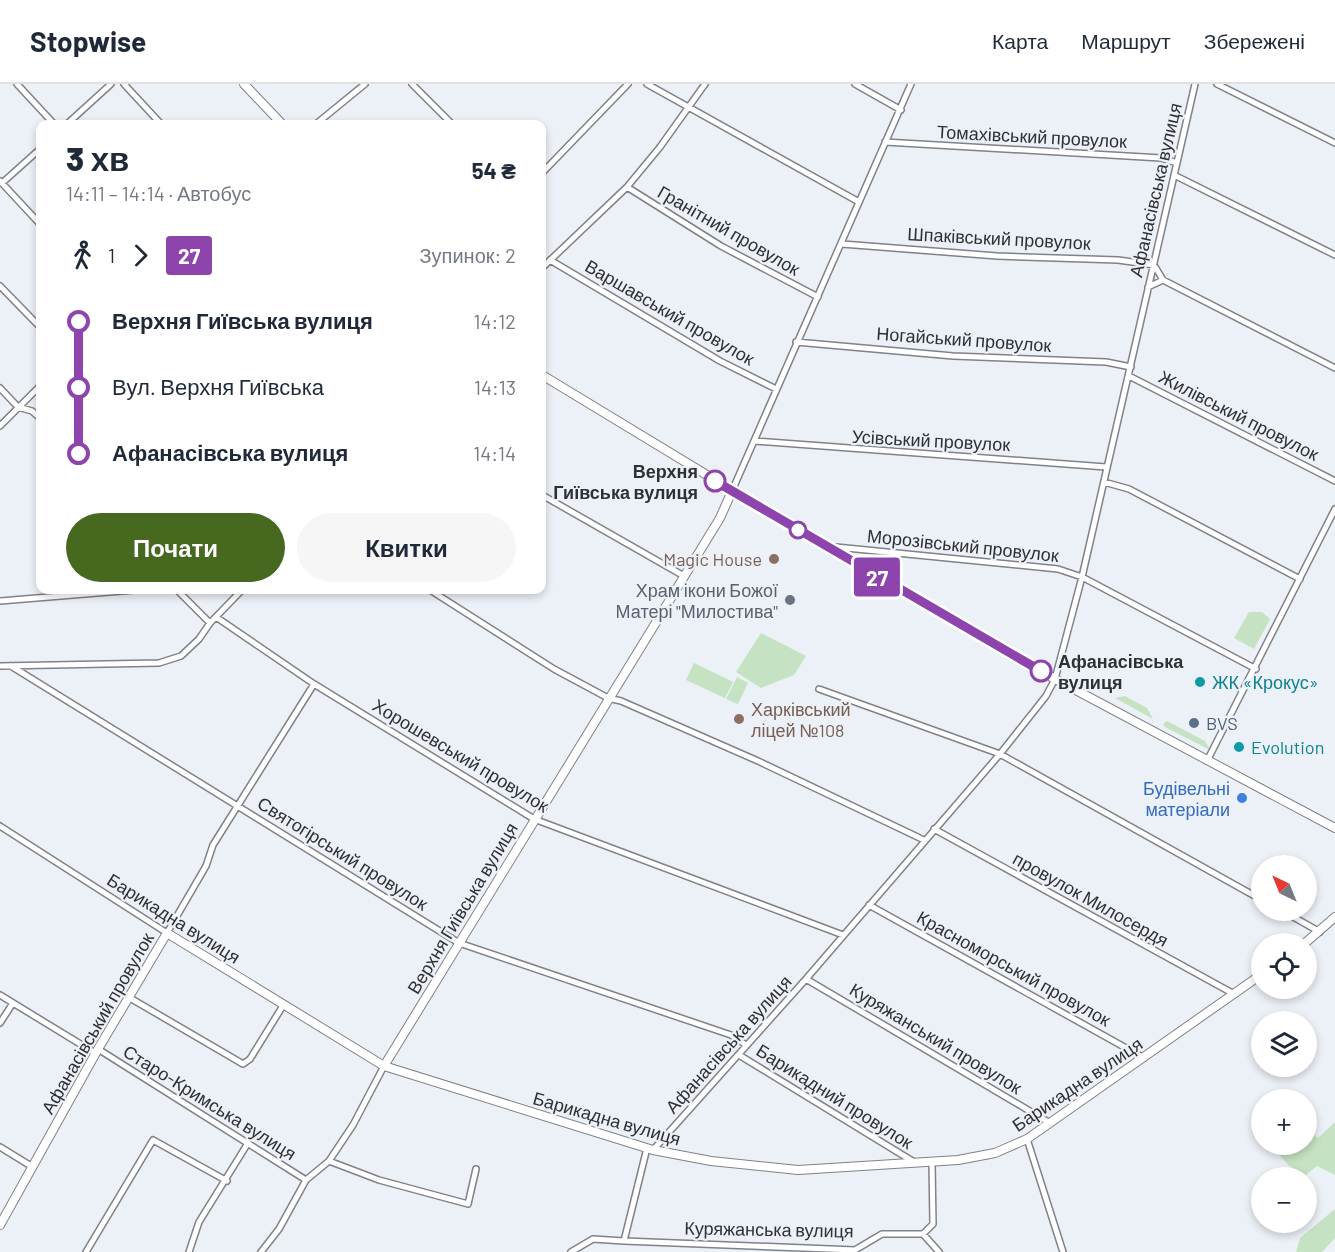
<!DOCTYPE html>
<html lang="uk">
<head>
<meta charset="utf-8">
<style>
	:root { --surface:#fff; --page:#f6f6f7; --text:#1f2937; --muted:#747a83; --line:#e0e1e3; --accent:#47681f }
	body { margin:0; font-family:Barlow,sans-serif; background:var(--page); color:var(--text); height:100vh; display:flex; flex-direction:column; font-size:22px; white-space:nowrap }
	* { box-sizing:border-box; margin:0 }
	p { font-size:20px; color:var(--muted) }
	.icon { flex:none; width:33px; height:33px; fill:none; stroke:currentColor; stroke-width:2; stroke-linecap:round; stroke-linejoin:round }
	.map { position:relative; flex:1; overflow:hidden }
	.side { position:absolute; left:36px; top:36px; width:510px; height:474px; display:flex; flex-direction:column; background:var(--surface); border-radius:12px; box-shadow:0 3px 9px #0003 }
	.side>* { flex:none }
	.badge { padding:0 12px; border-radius:4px; font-size:21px; line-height:39px }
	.needle { width:39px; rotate:317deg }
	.controls { position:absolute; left:1251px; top:771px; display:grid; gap:12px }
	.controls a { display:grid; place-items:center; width:66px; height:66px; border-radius:50%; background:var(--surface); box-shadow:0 3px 9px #0003; font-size:30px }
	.map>.badge { position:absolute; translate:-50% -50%; box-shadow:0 0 0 3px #fff }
	.legs { display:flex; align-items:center; gap:9px; height:66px; padding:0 30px; font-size:20px }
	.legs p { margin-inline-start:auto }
	.overview { display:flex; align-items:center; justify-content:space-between; height:102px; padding:0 30px }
	h1 { font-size:33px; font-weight:800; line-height:45px }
	.primary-button { display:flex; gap:12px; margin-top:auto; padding:12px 30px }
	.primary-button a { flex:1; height:69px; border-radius:36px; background:var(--accent); color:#fff; font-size:24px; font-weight:800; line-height:69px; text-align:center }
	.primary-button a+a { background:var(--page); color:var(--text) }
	ul { padding:0 30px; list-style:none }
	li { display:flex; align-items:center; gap:21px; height:66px; font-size:22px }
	li i { display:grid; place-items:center; width:9px; height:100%; margin:0 8px; background:currentColor }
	li i::after { content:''; width:15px; height:15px; margin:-8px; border:4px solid; border-radius:50%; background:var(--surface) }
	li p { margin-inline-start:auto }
	li:first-child i { background:linear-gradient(#0000 50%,currentColor 0) }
	li:last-child i { background:linear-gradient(currentColor 50%,#0000 0) }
	header { display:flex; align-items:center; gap:36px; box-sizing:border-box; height:84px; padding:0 30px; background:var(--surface); border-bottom:2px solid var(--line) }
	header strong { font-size:28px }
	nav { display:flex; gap:33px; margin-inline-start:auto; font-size:21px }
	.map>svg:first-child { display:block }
</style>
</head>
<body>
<header>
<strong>Stopwise</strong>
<nav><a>Карта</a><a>Маршрут</a><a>Збережені</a></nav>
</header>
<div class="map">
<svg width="1335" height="1168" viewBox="0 0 1335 1168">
	<rect width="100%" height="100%" fill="#ecf0f7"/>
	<path fill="#c5e2c2" d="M1249 528H1262L1270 535 1254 565 1234 554Z
		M761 549 806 572 794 591 761 604 736 588Z
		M694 579 733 598 725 614 686 596Z
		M737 593 748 599 738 620 726 615Z
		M1125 612 1147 624 1153 635 1115 614Z
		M1167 637 1205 657 1210 666 1165 643 1163 640Z
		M1335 1038V1091L1317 1082 1306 1091 1288 1081 1271 1061 1306 1060 1307 1043 1318 1054Z
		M1335 1125V1154L1322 1168H1296L1300 1154Z"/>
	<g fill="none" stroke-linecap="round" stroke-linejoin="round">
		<defs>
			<path id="street" d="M17 0 54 40
				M124 0 161 40
				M412 0 452 40
				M647 0 859 118
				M855 0 901 26
				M1217 0 1335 59
				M67 40 111 0
				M316 40 365 0
				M885 58 1161 74 1177 79
				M542 89 628 0
				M1174 91 1335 171
				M0 97 40 140
				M2 99 40 65
				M627 103 721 162 818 213
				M842 160 997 172 1118 176 1154 181 1163 196
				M550 176 720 277 776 305
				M542 184 627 103 660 63 705 0
				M0 202 40 243
				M1148 203 1163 196 1335 284
				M796 258 953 272 1106 278 1131 283
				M1129 292 1335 397
				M0 304 18 323 32 327 40 334
				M0 342 40 302
				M754 357 1106 383
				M1104 398 1129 405 1300 495
				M732 407 911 0
				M542 411 684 492
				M826 462 1058 485 1082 493 1256 585
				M177 506 210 539
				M430 506 554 585 608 614 621 617 758 677 924 756
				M0 517 134 506
				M216 533 314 600 534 735 843 851
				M0 582 159 579 181 572 199 555 210 539 242 506
				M11 582 459 859 731 951 746 961
				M819 605 1000 670 1262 816
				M1207 677 1335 425
				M0 742 167 849 206 782 213 761 314 600
				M934 745 1234 910
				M869 821 1144 974
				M1281 826 1320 848
				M806 895 1050 1039
				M0 911 95 969
				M130 914 243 980 250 975 284 920
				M0 939 13 919
				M98 965 306 1096
				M739 971 914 1078
				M1027 1055 1063 1168
				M0 1063 31 1082
				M653 1066 806 895 1000 670 1046 612 1055 595 1082 493 1195 0
				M329 1077 379 1096 468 1120 476 1085
				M923 1150 933 1140 932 1078
				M624 1157 855 1166 882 1150H923L939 1168
				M86 1168 153 1056 227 1097
				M189 1168 199 1138 248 1059
				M261 1168 279 1145 306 1096 329 1077 353 1041 384 982
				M571 1168 593 1155 624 1157 647 1064"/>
			<path id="secondary" d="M244 0 282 40
				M542 291 824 462 1055 595 1335 744
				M1304 860 1335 833
				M384 982 720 434 732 407
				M0 1141 98 965 167 849 384 982 653 1066 711 1077 798 1086 958 1076 995 1069 1027 1055 1262 890"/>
		</defs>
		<use href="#street" stroke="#7e8289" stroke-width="8"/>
		<use href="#secondary" stroke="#7e8289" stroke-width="10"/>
		<use href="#street" stroke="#fff" stroke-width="5"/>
		<use href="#secondary" stroke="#fff" stroke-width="8"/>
	</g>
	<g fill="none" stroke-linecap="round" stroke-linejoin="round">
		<defs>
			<path id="line-1" d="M715 397 1041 587"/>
		</defs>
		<use href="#line-1" stroke="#fff" stroke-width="14"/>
		<use href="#line-1" stroke="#8e44ad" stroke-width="9"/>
	</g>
	<g fill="#fff" stroke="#8e44ad" stroke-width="3">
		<circle cx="715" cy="397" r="10"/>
		<circle cx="798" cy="446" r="8"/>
		<circle cx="1041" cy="587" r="10"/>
	</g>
	<g fill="#8d6e63" stroke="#ecf0f7" stroke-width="2">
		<circle cx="774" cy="475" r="6"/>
		<circle cx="739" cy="635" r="6"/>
	</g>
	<circle fill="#6b7280" stroke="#ecf0f7" stroke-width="2" cx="790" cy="516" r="6"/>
	<g fill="#0f9aa8" stroke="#ecf0f7" stroke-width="2">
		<circle cx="1200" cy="598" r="6"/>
		<circle cx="1239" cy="663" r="6"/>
	</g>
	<circle fill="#5c6f8a" stroke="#ecf0f7" stroke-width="2" cx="1194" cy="639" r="6"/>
	<circle fill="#3f7fe0" stroke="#ecf0f7" stroke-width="2" cx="1242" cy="714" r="6"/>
	<g text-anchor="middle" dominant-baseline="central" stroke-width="4.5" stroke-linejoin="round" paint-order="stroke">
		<g font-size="18" fill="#2f3033" stroke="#ecf0f7">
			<text transform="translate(1032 52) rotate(3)">Томахівський провулок</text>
			<text transform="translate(1155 106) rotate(-77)">Афанасівська вулиця</text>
			<text transform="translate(729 146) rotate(30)">Гранітний провулок</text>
			<text transform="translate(999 154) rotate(3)">Шпаківський провулок</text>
			<text transform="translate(670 228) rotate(30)">Варшавський провулок</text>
			<text transform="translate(964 255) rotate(4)">Ногайський провулок</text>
			<text transform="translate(1239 331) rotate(27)">Жилівський провулок</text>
			<text transform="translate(931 356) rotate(3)">Усівський провулок</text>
			<text transform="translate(963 461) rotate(6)">Морозівський провулок</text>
			<text transform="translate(461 671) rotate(31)">Хорошевський провулок</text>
			<text transform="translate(343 769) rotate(32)">Святогірський провулок</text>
			<text transform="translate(1091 815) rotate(29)">провулок Милосердя</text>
			<text transform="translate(462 824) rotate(-59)">Верхня Гиївська вулиця</text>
			<text transform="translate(174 834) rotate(32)">Барикадна вулиця</text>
			<text transform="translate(1014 884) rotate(29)">Красноморський провулок</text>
			<text transform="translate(97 939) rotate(-60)">Афанасівський провулок</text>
			<text transform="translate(936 954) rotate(31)">Куряжанський провулок</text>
			<text transform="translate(728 960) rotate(-48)">Афанасівська вулиця</text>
			<text transform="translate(1077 1000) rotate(-34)">Барикадна вулиця</text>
			<text transform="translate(835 1012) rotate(32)">Барикадний провулок</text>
			<text transform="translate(210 1018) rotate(32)">Старо-Кримська вулиця</text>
			<text transform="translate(607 1034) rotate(16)">Барикадна вулиця</text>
			<text transform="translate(769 1145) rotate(1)">Куряжанська вулиця</text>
		</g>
		<g font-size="18" font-weight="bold" fill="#2f3033" stroke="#ecf0f7" text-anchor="end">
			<text x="698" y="387">Верхня<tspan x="698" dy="21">Гиївська вулиця</tspan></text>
			<text x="1058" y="577" text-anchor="start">Афанасівська<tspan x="1058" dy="21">вулиця</tspan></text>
		</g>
		<g font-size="18" fill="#785e54" stroke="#ecf0f7" text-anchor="end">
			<text x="762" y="475">Magic House</text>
			<text x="751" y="625" text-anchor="start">Харківський<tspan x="751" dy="21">ліцей №108</tspan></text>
		</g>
		<g font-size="18" fill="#5b616d" stroke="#ecf0f7" text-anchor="end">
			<text x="778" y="506">Храм ікони Божої<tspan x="778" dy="21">Матері "Милостива"</tspan></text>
		</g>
		<g font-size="18" fill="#0d838f" stroke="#ecf0f7" text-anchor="start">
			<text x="1212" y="598">ЖК «Крокус»</text>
			<text x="1251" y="663">Evolution</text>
		</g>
		<g font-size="18" fill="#4e5e75" stroke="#ecf0f7" text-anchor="start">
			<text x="1206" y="639">BVS</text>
		</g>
		<g font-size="18" fill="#366cbe" stroke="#ecf0f7" text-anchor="end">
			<text x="1230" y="704">Будівельні<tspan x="1230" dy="21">матеріали</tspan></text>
		</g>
	</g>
</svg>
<div class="controls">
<a><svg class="needle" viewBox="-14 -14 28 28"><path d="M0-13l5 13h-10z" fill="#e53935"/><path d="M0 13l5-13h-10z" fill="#747a83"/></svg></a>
<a><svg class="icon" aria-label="locate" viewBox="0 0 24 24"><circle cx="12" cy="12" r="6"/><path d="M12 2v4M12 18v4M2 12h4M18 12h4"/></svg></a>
<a><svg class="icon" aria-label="layers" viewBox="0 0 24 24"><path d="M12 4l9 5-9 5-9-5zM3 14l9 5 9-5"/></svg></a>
<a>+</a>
<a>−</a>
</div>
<b class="badge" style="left:877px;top:493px;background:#8e44ad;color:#fff">27</b>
<section class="side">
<div class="overview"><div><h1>3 хв</h1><p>14:11 – 14:14 · Автобус</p></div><b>54 ₴</b></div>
<div class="legs"><svg class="icon" aria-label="walk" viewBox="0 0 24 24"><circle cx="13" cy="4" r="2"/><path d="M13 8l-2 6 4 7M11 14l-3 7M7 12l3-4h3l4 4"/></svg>1<svg class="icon" aria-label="forward" viewBox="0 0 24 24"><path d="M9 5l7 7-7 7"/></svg><b class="badge" style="background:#8e44ad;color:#fff">27</b><p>Зупинок: 2</p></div>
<ul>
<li><i style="color:#8e44ad"></i><b>Верхня Гиївська вулиця</b><p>14:12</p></li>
<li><i style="color:#8e44ad"></i><span>Вул. Верхня Гиївська</span><p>14:13</p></li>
<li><i style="color:#8e44ad"></i><b>Афанасівська вулиця</b><p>14:14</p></li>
</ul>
<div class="primary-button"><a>Почати</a><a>Квитки</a></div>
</section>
</div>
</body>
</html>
